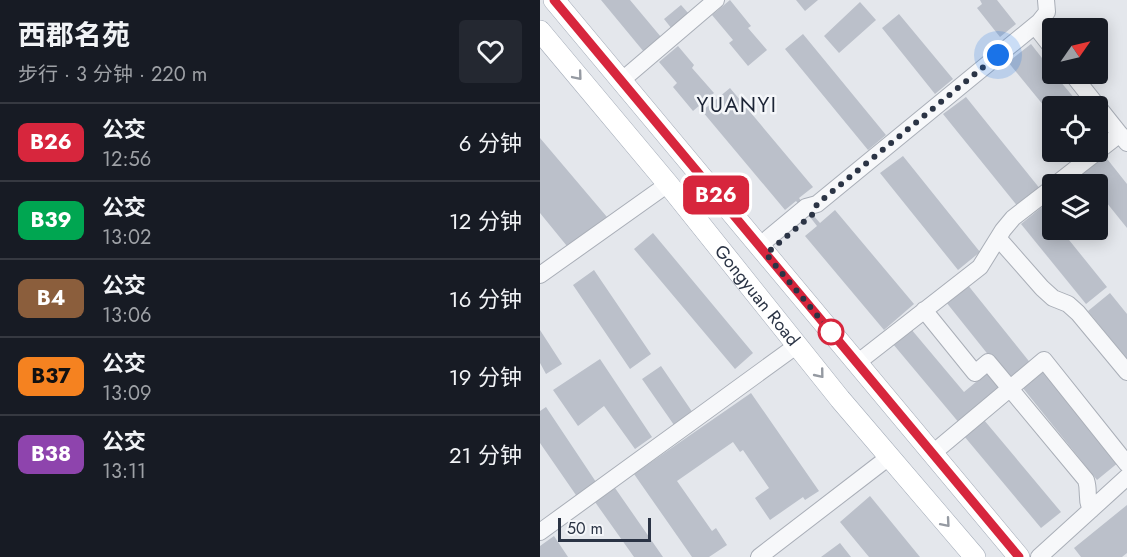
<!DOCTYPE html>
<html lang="zh">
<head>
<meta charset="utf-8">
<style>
	:root { --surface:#171b24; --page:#242831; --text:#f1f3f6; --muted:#9ea1a6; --line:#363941 }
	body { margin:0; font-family:Jost,"Noto Sans SC",sans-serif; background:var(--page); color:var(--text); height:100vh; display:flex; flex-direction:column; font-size:22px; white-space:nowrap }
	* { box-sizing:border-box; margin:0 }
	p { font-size:20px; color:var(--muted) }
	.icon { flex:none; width:33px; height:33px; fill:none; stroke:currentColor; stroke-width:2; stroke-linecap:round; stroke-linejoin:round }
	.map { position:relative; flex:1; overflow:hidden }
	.side { display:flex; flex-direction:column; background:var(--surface); width:540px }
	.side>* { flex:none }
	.badge { padding:0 12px; border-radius:9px; font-size:21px; line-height:39px }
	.needle { width:39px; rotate:56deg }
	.buttons { position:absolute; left:502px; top:18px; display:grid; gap:12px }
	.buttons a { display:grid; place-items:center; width:66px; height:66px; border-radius:6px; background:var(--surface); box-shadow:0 3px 15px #0003; font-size:30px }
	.scale { position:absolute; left:18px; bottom:15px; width:93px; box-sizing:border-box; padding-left:6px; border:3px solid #2b3445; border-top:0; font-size:16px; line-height:21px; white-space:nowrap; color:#2b3445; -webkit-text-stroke:4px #f4f6f9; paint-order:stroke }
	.you { position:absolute; width:30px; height:30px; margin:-15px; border:4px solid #fff; border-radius:50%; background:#1a73e8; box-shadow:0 0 0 9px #1a73e833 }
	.map>.badge { position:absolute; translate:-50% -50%; box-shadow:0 0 0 3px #fff }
	.round { display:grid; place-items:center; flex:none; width:63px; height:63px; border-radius:6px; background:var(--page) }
	.head { display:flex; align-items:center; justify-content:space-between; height:102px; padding:0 18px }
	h1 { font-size:28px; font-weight:700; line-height:45px }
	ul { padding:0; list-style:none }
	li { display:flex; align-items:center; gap:18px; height:78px; padding:0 18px; border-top:2px solid var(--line) }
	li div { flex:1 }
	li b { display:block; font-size:22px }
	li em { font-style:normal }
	li .badge { min-width:66px; font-weight:700; text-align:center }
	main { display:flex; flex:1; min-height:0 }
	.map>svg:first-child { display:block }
</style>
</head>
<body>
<main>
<section class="side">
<div class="head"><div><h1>西郡名苑</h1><p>步行 · 3 分钟 · 220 m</p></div><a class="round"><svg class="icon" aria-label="heart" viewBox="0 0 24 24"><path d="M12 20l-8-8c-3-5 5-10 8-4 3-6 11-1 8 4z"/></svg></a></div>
<ul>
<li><span class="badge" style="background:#d7263d;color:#fff">B26</span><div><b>公交</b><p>12:56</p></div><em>6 分钟</em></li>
<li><span class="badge" style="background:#00a651;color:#fff">B39</span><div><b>公交</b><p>13:02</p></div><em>12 分钟</em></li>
<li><span class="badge" style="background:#8b5e3c;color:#fff">B4</span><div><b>公交</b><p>13:06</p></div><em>16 分钟</em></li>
<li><span class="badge" style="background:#f58220;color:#111">B37</span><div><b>公交</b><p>13:09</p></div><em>19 分钟</em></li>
<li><span class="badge" style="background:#8e44ad;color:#fff">B38</span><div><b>公交</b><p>13:11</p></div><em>21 分钟</em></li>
</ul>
</section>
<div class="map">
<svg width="587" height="557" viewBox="0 0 587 557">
	<rect width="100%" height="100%" fill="#e4e7ec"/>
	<path fill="#bbc0ca" d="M61 0H90L121 37 104 52Z
		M190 0 211 26 208 28 227 50 208 66 189 43 193 40 172 15Z
		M256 0H278L265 11Z
		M440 0H457L476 24 460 37 437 8 442 4Z
		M320 2 336 20 299 53 284 36Z
		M141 5 149 14 132 29 124 19Z
		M359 14 413 79 395 94 342 28Z
		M263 34 346 135 328 150 245 49Z
		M491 44 513 72V74H514L541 106H513V117L468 62Z
		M138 46 154 65 152 68 174 93 153 111 133 87 137 83 119 62Z
		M190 88 273 187 259 198 266 207 280 223 295 210 374 304 344 330 265 236 277 226 270 217 256 201 245 210 162 111Z
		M426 97 501 190 479 208 403 114Z
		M0 138 67 217 46 234 31 251 0 213Z
		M564 155 587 184V228L558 192V184H552L542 173Z
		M363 156 440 252 418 270 340 173Z
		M503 206 513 219V230H521L567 287 546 304 481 224Z
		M113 233 213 353 195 369 94 249Z
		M54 270 111 354 90 369 33 285Z
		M427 284 492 365 470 382 406 302Z
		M570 293 587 314V359L548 311Z
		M371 329 424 392 448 372 462 389 420 424 353 344Z
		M0 330 22 364 6 374 0 363Z
		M60 359 112 437 95 449 64 406 38 426 13 390Z
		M121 366 153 413 134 425 102 379Z
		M504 369 579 462 557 480 482 387Z
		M211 393 279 491 265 500 263 497 230 520 215 498 229 488 203 450 200 452 193 442 137 481 172 531 176 528 187 545 169 557H152L94 474Z
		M6 407 58 485 38 498 0 443V411Z
		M444 420 521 512 501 528 424 436Z
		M75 488 123 557H94L55 502Z
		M330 496 380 557H329L300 522Z
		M587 505V553L582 557H541L534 548Z
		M14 536 28 557H0V546Z
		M300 543 311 557H281Z"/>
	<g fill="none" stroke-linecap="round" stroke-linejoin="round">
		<defs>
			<path id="minor" d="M495 26 513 49
				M532 74 587 143
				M81 81 176 0
				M516 184 580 134
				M458 238 502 288 513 298 528 304 538 313 587 372
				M219 246 266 207 277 204 499 22 507 12 506 0
				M0 275 128 184
				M384 310 435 373 448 362 546 480C550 492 545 498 551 510
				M317 363 440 267 463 230 473 218 513 187
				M393 453 504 360 587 464
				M0 532 256 346
				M219 557 349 457
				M499 557 587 477"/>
			<g id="major">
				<path d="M14 0 479 557"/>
				<path id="s1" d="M0 31 128 184 300 399 435 557"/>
			</g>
		</defs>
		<use href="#minor" stroke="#a9aeb7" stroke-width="18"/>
		<use href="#major" stroke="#a3abb8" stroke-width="22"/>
		<use href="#minor" stroke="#f7f8fa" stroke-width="16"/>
		<use href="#major" stroke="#fff" stroke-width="21"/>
	</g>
	<defs><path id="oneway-chevron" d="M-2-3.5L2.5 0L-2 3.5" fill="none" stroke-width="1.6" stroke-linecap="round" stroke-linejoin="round" transform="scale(1.5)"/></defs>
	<g stroke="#959aa2">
		<use href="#oneway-chevron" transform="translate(38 76) rotate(50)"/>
		<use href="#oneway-chevron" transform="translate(280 374) rotate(51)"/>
		<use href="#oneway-chevron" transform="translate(406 523) rotate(49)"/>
	</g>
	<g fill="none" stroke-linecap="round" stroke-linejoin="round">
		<defs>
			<path id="line" d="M14 0 479 557"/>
		</defs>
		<use href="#line" stroke="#fff" stroke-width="14"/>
		<use href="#line" stroke="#d7263d" stroke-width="9"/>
		<path stroke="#2b3445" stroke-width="6" stroke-dasharray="0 10.8" d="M291 332 226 254 273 214 277 204 458 55"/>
	</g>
	<circle fill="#fff" stroke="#d7263d" stroke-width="3" cx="291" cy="332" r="12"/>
	<g text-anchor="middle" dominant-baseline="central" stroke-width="5" stroke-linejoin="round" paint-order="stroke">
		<g font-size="18" fill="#2b3445" stroke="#f4f6f9">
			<text stroke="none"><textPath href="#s1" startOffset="342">Gongyuan Road</textPath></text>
		</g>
		<g font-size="21" letter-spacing="1.5" fill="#1d2536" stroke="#f4f6f9">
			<text x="197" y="105">YUANYI</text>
		</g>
	</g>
</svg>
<div class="buttons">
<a><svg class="needle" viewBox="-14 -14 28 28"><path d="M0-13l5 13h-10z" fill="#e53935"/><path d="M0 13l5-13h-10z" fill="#9ea1a6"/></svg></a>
<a><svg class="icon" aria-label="locate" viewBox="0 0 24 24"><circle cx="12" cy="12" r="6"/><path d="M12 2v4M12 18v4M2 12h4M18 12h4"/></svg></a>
<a><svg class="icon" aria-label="layers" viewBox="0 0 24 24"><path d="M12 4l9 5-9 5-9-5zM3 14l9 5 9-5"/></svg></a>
</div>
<div class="scale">50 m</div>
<div class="you" style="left:458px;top:55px"></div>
<b class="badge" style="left:176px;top:195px;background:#d7263d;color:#fff">B26</b>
</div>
</main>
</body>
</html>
